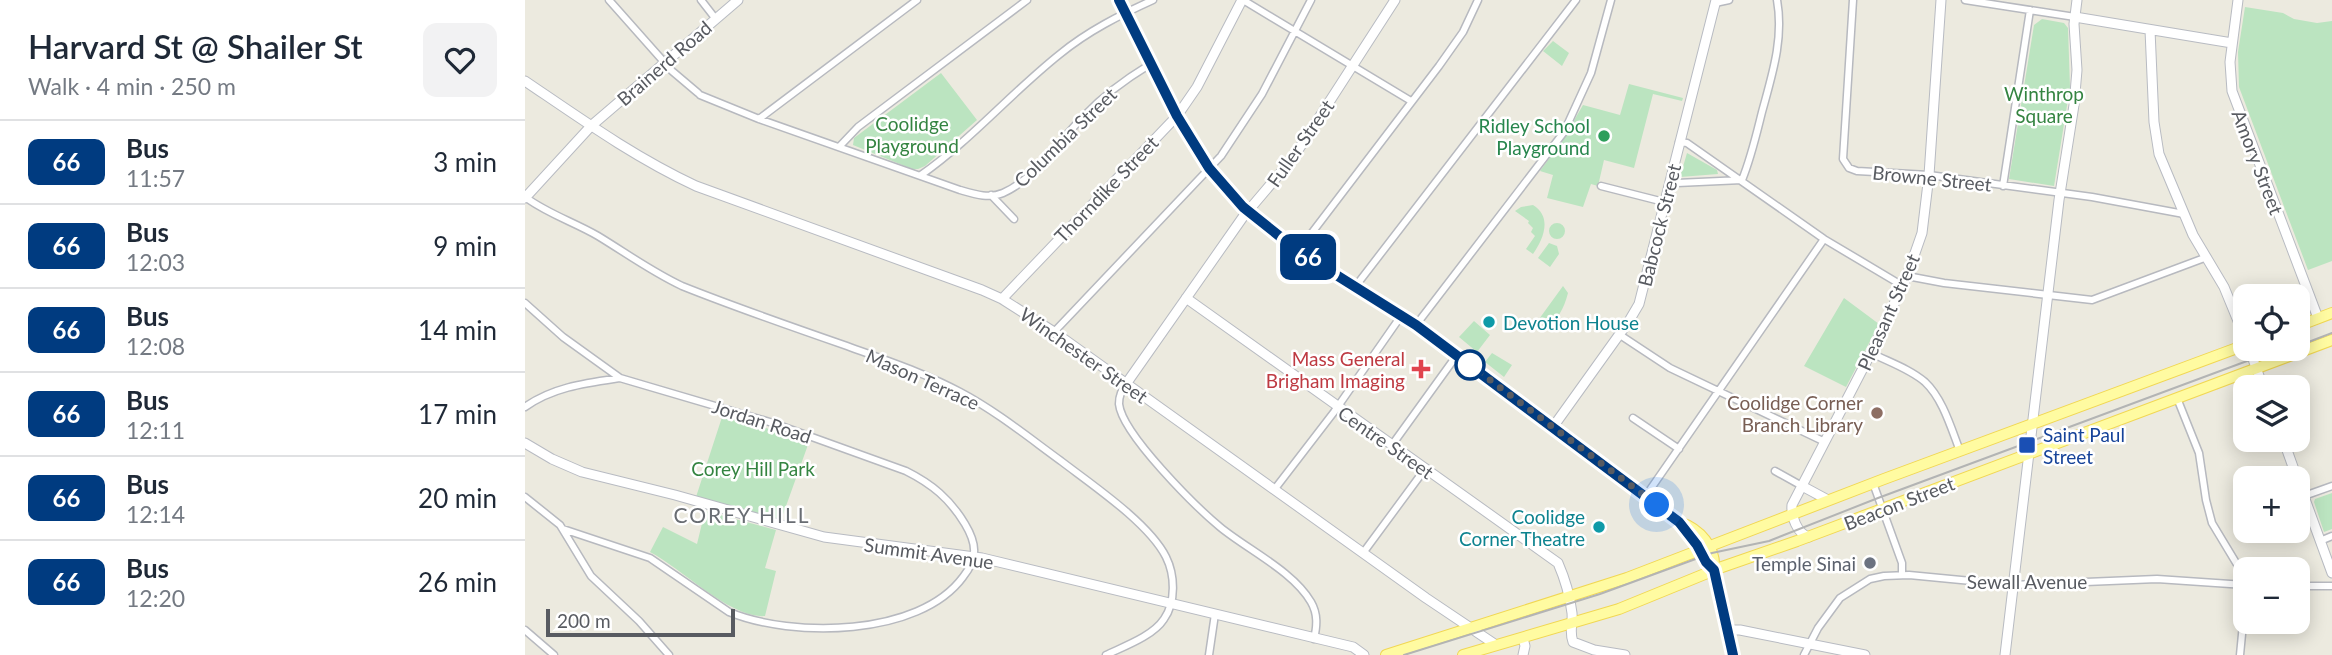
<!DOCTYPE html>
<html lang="en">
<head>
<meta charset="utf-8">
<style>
	:root { --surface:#fff; --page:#f2f2f3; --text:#1f2937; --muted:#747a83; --line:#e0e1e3 }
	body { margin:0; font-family:Lato,sans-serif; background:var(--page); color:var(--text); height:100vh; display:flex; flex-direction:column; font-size:26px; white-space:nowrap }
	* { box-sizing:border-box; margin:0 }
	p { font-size:23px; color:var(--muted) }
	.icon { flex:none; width:38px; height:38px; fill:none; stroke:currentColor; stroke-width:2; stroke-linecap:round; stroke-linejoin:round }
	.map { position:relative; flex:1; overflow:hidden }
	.panel { display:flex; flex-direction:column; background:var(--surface); width:525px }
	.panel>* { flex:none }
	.badge { padding:0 14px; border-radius:10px; font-size:24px; line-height:46px }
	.controls { position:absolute; left:1708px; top:284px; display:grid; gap:14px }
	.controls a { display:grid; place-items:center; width:77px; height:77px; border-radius:14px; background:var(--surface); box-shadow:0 4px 18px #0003; font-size:35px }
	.scale { position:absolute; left:21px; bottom:18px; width:189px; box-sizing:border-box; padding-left:7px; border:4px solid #585b61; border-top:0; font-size:19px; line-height:24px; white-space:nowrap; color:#585b61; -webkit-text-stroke:5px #fff; paint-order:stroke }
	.you { position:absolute; width:35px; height:35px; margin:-18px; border:5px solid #fff; border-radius:50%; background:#1a73e8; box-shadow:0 0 0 10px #1a73e833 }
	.map>.badge { position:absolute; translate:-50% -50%; box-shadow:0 0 0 4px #fff }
	.round { display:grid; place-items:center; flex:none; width:74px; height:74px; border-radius:14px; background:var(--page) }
	.headline { display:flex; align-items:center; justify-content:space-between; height:119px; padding:0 28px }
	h1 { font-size:33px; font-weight:600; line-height:52px }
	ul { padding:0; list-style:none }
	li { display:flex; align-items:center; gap:21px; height:84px; padding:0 28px; border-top:2px solid var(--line) }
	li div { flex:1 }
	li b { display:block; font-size:26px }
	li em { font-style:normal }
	li .badge { min-width:77px; font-weight:700; text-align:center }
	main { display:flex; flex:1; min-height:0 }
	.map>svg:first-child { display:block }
</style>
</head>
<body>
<main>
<section class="panel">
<div class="headline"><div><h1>Harvard St @ Shailer St</h1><p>Walk · 4 min · 250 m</p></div><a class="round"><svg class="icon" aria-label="heart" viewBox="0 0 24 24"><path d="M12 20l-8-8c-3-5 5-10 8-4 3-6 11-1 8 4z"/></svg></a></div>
<ul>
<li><span class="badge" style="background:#003b80;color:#fff">66</span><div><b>Bus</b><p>11:57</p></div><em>3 min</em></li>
<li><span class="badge" style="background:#003b80;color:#fff">66</span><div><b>Bus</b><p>12:03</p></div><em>9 min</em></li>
<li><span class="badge" style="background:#003b80;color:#fff">66</span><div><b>Bus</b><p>12:08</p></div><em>14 min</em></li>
<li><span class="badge" style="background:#003b80;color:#fff">66</span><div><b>Bus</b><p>12:11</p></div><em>17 min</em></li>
<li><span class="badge" style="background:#003b80;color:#fff">66</span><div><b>Bus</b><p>12:14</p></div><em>20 min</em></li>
<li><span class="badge" style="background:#003b80;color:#fff">66</span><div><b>Bus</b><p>12:20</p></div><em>26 min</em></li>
</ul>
</section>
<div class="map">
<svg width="1807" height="655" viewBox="0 0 1807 655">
	<rect width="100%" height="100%" fill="#eceadf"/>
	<path fill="#bbe4c0" d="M1720 7 1758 13 1769 19 1792 23 1807 21V261L1783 270 1714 87 1713 52Z
		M1517 19 1539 23 1543 28 1545 87 1529 186 1484 179 1509 25Z
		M1028 41 1044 53 1037 66 1018 51Z
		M416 73 452 120 400 166 393 169H387L328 145 329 138Z
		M1104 84 1158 98 1157 101 1128 94 1109 168 1079 160 1073 186 1066 184 1058 207 1022 198 1028 175 1015 171 1037 141 1058 105 1095 115Z
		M1162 153 1192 170 1193 174 1155 177Z
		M1008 205C1028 217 1018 240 1008 254L1001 249 1010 236 1006 232 1008 228 1003 223 1004 221 990 211 996 207Z
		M1024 231a8 8 0 1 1 16 0a8 8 0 1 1-16 0Z
		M1024 243 1032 246 1034 254 1025 267 1013 258Z
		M1038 286 1043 293C1039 309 1032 320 1020 331L1009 326Z
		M1319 298 1354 324 1321 387 1279 366Z
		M949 321 965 335 952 352 934 337Z
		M967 353 987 365 979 377 960 362Z
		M198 414 284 442 256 520 171 497Z
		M1807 493V529L1799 532 1789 502 1790 499Z
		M180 511 251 530 240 568 251 571 240 616C206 619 156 568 125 552L138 527 172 544Z"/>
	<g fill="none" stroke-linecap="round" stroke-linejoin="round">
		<defs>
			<path id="street" d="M84 0 147 71 173 93
				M176 0 190 18
				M718 0 886 101
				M1328 0 1318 159 1324 168 1332 171 1404 175 1567 197 1659 214
				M1440 0 1550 17
				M1190 3 1204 0
				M175 95 234 119 435 190C449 194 464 199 478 193 512 178 534 140 560 115 579 95 601 79 624 65
				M234 119 392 0
				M1154 142 1162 143 1299 239 1378 286
				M314 147 333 127 502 0
				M396 175C446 140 487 92 535 54 563 31 595 15 628 0
				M1217 180C1226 158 1231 136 1237 112 1247 75 1259 39 1252 0
				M1076 186 1139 202
				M1478 186 1505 10
				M1143 187 1152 183 1217 180
				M466 195 489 219
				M0 197C23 214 49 222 73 236 101 253 127 272 157 286 212 308 267 327 322 346 360 360 400 373 435 392 471 411 503 437 536 461 566 484 624 523 641 557 650 575 651 602 639 619 628 636 600 646 581 655
				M773 251 914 66 938 32 953 0
				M1382 276 1419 283 1567 300 1682 257
				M830 287 1051 0
				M0 303 38 337 95 378 248 423 381 471C407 484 425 499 440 524 452 544 453 558 438 577 394 637 267 638 204 612L125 558 38 529
				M891 325 1039 132 1066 73 1086 0
				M529 332 696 156 737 94 786 0
				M1095 335 1145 368 1300 442
				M1346 353C1364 362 1385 369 1400 382 1418 399 1426 428 1435 451
				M601 384C597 390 594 395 594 404 597 434 671 507 695 527 723 550 768 571 786 602 793 614 792 626 789 639
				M1652 398 1674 453 1681 500 1687 523 1719 576 1720 584
				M0 407C28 387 61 383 95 378
				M1108 418 1154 449
				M867 445 932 355
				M1250 471 1277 486
				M1348 483 1377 563V575
				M749 490 809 412 876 316
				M1779 496 1807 486
				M0 497 35 525 66 576 114 621 144 655
				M1120 497 1299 239
				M1795 541 1807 536
				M838 553 900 469
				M1773 586H1807
				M0 630 29 655
				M684 655 690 614
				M1279 655 1293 628 1315 598 1345 579 1359 576 1384 575 1488 585 1632 579 1720 585
				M1715 655 1720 603"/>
			<path id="secondary" d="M1713 0 1705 62 1707 91 1793 318
				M1550 17 1707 43
				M1625 30 1629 122 1634 154 1668 235 1699 287 1720 338
				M0 81C56 119 109 157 171 186L457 290 477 299 529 332 901 598 971 645
				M0 198 66 126 213 0
				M661 298 1033 563C1040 579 1045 597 1047 613 1048 624 1044 632 1048 642L1069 650 1100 655
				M477 299 652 116 672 87 717 0
				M1724 348 1738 387
				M601 384 718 217 768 158 870 0
				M1028 427 1104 321 1114 304 1191 0
				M1758 439 1772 478
				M0 443 27 459 57 472 150 495 299 537 457 558 828 647 839 655
				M1773 480 1807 573
				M1277 486 1303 500
				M1284 537C1272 534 1266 516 1267 505L1349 347 1382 276 1397 233 1404 175 1416 0
				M1203 630H1215L1340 655
				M998 655 1000 646 998 638
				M1480 655 1534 200 1549 105 1552 70 1549 24 1552 0"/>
			<path id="primary" d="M594 0 652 116 684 168 718 207 773 251 891 325 1154 522C1175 529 1191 547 1189 570L1208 655
				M1773 326 1807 313
				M1154 522 1172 545 1181 562 1189 570
				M861 655 1102 578 1359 479 1720 345
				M938 655 1094 609 1197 567 1272 541 1807 340"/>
		</defs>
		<use href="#street" stroke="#b7b9bf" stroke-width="9"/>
		<use href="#secondary" stroke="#b8bbc2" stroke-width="11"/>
		<use href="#primary" stroke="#f1d753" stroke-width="12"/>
		<use href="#street" stroke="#fff" stroke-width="6"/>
		<use href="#secondary" stroke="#fff" stroke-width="9"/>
		<use href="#primary" stroke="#fffba1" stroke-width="10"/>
		<path stroke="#b3b4b4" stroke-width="2" d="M1773 346 1807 333
			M879 655 1075 594 1187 553 1244 541 1353 498 1757 348"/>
	</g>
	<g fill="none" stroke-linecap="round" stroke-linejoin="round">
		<defs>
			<path id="line" d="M594 0 652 116 684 168 718 207 773 251 891 325 1154 522 1172 545 1181 562 1189 570 1208 655"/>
		</defs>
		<use href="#line" stroke="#fff" stroke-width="16"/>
		<use href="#line" stroke="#003b80" stroke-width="10"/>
		<path stroke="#585b61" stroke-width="7" stroke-dasharray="0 12.6" d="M945 365 1132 505"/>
	</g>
	<circle fill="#2e9e5b" stroke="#fff" stroke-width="2.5" cx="1079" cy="136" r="7"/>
	<g fill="#0f9aa8" stroke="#fff" stroke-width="2.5">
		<circle cx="964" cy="322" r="7"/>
		<circle cx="1074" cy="527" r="7"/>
	</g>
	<circle fill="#fff" stroke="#003b80" stroke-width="3.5" cx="945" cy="365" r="14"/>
	<path fill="#e0444e" stroke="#fff" stroke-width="2.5" d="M892.5 358.5h7v7h7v7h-7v7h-7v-7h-7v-7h7z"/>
	<circle fill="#8d6e63" stroke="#fff" stroke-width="2.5" cx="1352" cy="413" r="7"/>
	<rect fill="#1a4fb4" stroke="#fff" stroke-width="2.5" x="1493" y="436" width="18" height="18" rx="3.5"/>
	<circle fill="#6b7280" stroke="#fff" stroke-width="2.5" cx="1345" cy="563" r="7"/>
	<g text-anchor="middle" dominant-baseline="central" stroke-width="5" stroke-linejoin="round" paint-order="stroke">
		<g font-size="19" fill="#585b61" stroke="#fff">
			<text transform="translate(139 63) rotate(-41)">Brainerd Road</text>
			<text transform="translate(540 137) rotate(-44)">Columbia Street</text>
			<text transform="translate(775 143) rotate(-55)">Fuller Street</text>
			<text transform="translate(1733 162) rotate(69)">Amory Street</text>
			<text transform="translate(1407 178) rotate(6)">Browne Street</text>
			<text transform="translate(581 189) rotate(-46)">Thorndike Street</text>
			<text transform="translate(1134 225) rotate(-76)">Babcock Street</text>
			<text transform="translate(1363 312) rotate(-66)">Pleasant Street</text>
			<text transform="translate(559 355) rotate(35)">Winchester Street</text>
			<text transform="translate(398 379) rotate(24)">Mason Terrace</text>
			<text transform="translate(237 421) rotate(18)">Jordan Road</text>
			<text transform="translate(861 442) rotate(35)">Centre Street</text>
			<text transform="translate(1374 503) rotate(-21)">Beacon Street</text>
			<text transform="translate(404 553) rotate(8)">Summit Avenue</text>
			<text x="1502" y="581">Sewall Avenue</text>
		</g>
		<g font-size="19" fill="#348441" stroke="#fff">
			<text x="1519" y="93">Winthrop<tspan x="1519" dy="22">Square</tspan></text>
			<text x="387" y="123">Coolidge<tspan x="387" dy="22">Playground</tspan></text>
			<text x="228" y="468">Corey Hill Park</text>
		</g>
		<g font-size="19" fill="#27864d" stroke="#fff" text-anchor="end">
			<text x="1065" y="125">Ridley School<tspan x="1065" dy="22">Playground</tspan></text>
		</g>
		<g font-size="19" fill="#0d838f" stroke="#fff" text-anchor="start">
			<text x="978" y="322">Devotion House</text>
			<text x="1060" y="516" text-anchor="end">Coolidge<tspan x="1060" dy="22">Corner Theatre</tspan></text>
		</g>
		<g font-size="19" fill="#be3a42" stroke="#fff" text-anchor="end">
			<text x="880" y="358">Mass General<tspan x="880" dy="22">Brigham Imaging</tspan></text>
		</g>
		<g font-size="19" fill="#785e54" stroke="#fff" text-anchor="end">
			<text x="1338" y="402">Coolidge Corner<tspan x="1338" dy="22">Branch Library</tspan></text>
		</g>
		<g font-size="19" fill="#164399" stroke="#fff" text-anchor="start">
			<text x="1518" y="434">Saint Paul<tspan x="1518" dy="22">Street</tspan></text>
		</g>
		<g font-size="19" fill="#5b616d" stroke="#fff" text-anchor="end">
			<text x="1331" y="563">Temple Sinai</text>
		</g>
		<g font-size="21" letter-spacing="2" fill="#696d73" stroke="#fff">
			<text x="217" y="514">COREY HILL</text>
		</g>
	</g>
</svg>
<div class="controls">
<a><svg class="icon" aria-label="locate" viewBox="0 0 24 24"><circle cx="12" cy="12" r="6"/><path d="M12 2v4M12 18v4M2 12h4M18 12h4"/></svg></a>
<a><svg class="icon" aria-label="layers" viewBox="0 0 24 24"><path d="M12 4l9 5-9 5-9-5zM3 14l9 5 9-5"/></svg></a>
<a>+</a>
<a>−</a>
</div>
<div class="scale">200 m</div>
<div class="you" style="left:1132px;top:505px"></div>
<b class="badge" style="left:783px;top:257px;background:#003b80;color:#fff">66</b>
</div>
</main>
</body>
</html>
